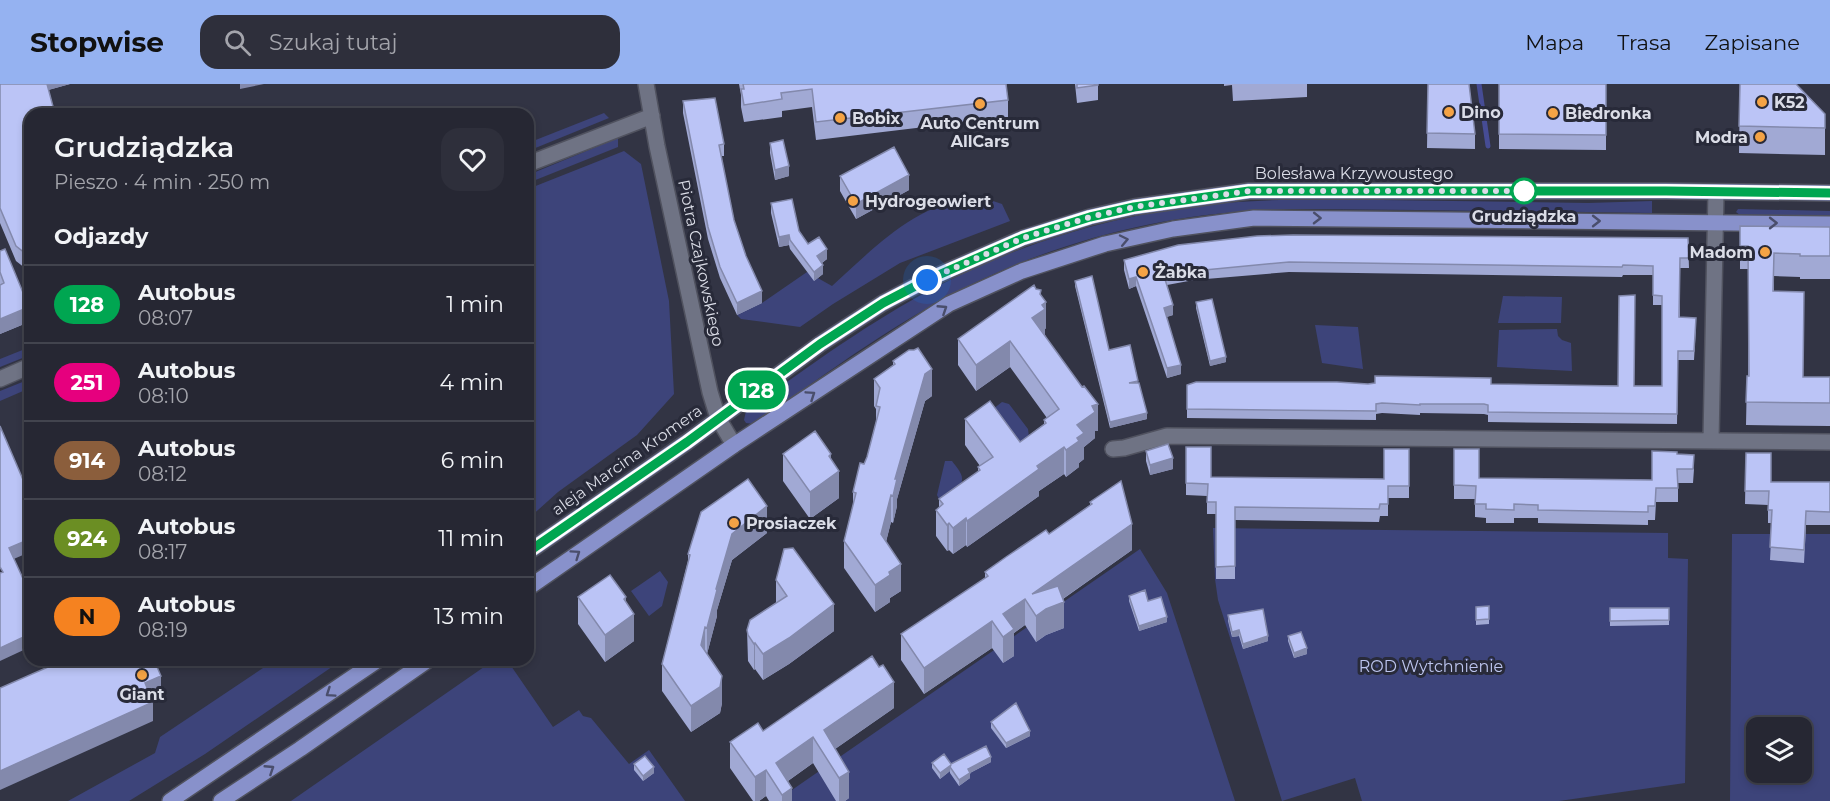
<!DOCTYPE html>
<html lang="pl">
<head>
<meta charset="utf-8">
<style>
	:root { --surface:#262733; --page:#2e2f3b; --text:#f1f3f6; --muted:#a4a5ac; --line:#42444e; --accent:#95b2f1 }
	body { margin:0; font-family:Montserrat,sans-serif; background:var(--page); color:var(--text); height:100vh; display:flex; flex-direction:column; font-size:22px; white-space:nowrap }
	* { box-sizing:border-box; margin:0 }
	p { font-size:20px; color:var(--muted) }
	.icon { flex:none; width:33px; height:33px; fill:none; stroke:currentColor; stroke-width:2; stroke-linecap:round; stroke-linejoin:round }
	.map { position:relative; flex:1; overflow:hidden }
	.details { position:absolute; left:24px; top:24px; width:510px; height:558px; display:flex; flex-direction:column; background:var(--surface); border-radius:18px; box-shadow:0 3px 9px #0003,0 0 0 2px var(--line) }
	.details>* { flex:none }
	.badge { padding:0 12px; border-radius:20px; font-size:21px; line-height:39px }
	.fabs { position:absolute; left:1746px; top:633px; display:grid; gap:12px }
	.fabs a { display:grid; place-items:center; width:66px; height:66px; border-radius:12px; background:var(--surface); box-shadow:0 3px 9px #0003,0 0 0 2px var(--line); font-size:30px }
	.you { position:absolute; width:30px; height:30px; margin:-15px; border:4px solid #fff; border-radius:50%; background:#1a73e8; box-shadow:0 0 0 9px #1a73e833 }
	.map>.badge { position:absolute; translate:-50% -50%; box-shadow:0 0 0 3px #fff }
	h2 { padding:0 30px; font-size:22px; line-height:54px }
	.round { display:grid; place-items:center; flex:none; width:63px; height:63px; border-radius:18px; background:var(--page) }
	.summary { display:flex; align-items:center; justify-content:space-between; height:102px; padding:0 30px }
	h1 { font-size:28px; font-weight:600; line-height:45px }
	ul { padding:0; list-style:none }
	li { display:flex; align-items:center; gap:18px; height:78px; padding:0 30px; border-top:2px solid var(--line) }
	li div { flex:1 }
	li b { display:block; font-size:22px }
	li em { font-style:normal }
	li .badge { min-width:66px; font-weight:700; text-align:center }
	header { display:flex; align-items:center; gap:36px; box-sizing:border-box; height:84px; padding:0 30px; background:var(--accent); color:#111 }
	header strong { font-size:28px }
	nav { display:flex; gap:33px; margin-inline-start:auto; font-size:21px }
	.search { width:420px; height:54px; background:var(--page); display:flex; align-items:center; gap:15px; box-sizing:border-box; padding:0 21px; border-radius:18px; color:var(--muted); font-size:22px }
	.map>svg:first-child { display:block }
</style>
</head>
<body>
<header>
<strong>Stopwise</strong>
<div class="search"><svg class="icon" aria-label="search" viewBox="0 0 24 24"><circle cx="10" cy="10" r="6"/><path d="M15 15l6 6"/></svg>Szukaj tutaj</div>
<nav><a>Mapa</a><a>Trasa</a><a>Zapisane</a></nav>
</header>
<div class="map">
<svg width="1830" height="717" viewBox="0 0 1830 717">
	<rect width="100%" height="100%" fill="#323444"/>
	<path fill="#3d447a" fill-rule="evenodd" d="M604 29 609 34 528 67V59Z
		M618 54V63L528 99V91Z
		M624 67 641 80 669 217 674 310 637 351 558 408 528 435V105Z
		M971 114H984L1002 120 1010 137 900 179 833 220 800 243 741 235 737 231 762 219 807 188 832 202C873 165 914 121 971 114Z
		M1309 115 1588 119 1652 117V129C1574 128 1496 127 1418 126 1366 126 1313 124 1260 126 1175 131 1089 150 1010 183 917 221 836 283 754 340L746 339 744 336 746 327C811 281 877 232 948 197 1030 156 1122 129 1213 120 1245 117 1277 116 1309 115Z
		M1738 125 1830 127V132L1740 131 1736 128Z
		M1503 212 1562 213 1561 239H1498Z
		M1315 241 1358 243 1363 285 1322 279Z
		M1557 245 1558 252 1562 256 1571 259 1572 287 1497 283 1499 246Z
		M30 263V271L0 283V275Z
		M30 295V304L0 317V307Z
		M1002 318 1009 320 1028 345 1029 353 1022 360 993 325Z
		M945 377H952C957 384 965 391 961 400L940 417 937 411Z
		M1213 444 1668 449V474L1688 475 1685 699 1559 717H1362L1355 694 1282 717 1218 516 1215 495Z
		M1732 450H1830V717H1730ZM1756 644H1802V688H1756Z
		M1140 465 1167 509 1235 717H776Z
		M660 487 668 498 662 522 649 532 631 507Z
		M275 576H342L205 670 129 717H68L155 669 160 653Z
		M494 576H507L553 643 579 626 583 632 591 634 629 680 649 666 685 717H291Z"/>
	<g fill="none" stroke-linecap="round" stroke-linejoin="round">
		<path stroke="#464c95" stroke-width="5" d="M1479 0 1488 62"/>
		<defs>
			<path id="minor" d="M646 0 657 62 710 308 718 334 734 361
				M528 80 652 32
				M0 295 30 282
				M1711 356 1716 108
				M1113 365 1124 364 1167 352 1830 358"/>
			<path id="major" d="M528 468 687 358 820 260 883 219 927 196 1023 154 1090 133 1134 123 1249 107H1666L1830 109
				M528 504 734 361 949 220 1022 187 1105 160 1173 145 1254 134 1830 140
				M170 717 378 576
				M221 717 300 665 428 576"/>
		</defs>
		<use href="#minor" stroke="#50525f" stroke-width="18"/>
		<use href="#major" stroke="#50525f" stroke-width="18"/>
		<use href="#minor" stroke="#6f7384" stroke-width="15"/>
		<use href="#major" stroke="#8891cb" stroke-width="15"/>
	</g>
	<path fill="#a1a9d4" d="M0 0H70L48 6 30 30V188L16 177 0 139Z
		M739 0H1006L1008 16V33L816 56 812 23 782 27V33L744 38 741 23V11Z
		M1075 0H1098V16L1077 19Z
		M1224 0H1307V13L1233 17 1232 1 1224 2Z
		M1428 0 1475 50V65L1427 64Z
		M1499 0H1606V66L1499 65Z
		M1740 0 1825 30V71L1739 69Z
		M683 17 724 60V72H721L734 136 762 219 737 231 720 194 708 155 683 29Z
		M770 59 789 92 775 96 770 69Z
		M840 92 909 106 856 135 840 107Z
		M771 119 808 160 827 175 822 179 823 190 814 197 790 165 789 161 779 163 771 129Z
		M1740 142 1830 143V195H1800V193L1774 192V207L1803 293H1830V342L1746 341 1747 292H1748V185H1740Z
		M1688 154 1689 184H1680V233L1696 243 1694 276H1678L1677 340 1488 338V331L1484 330 1420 329V331L1382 329 1376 330V336L1187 334V301L1491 300 1662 302V221H1653V191H1623L1622 193 1289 188 1194 196 1167 201 1173 231 1166 233 1181 290 1167 294 1136 202 1129 205 1124 186V176Z
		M0 167 29 238 0 250Z
		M1075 197 1109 266 1138 299 1147 335 1110 344 1075 202Z
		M1041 211 1046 244 1045 245V251L1098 347H1095V354L1084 363V375L1079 379V383L1066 393 1064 390 1039 407V412L967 463 966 461 953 470 949 466 947 467 936 452V426L939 423V415L978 388V383L980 382 965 361V335L1020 358 1044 340V336L1047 334 1010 283 976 307 958 281V255Z
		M1196 218 1226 278 1210 282 1196 224Z
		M893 277 932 312 925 317 897 415V422L893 439 891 438 886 458 901 507 890 514V518L875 528 844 484V457L853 422V408L867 373 876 338V325L874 322V295L893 281Z
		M1186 363 1211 393 1384 395 1409 365V414H1388V432H1380L1379 438 1235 436V495H1216V430H1207V412L1186 411Z
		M1454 365 1479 394 1652 396 1677 370 1694 385 1693 399H1678V418H1656L1655 436H1648V441L1538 439V434H1514V439H1486V434L1475 433V415H1454Z
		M1146 367 1173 385 1150 391 1146 377Z
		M1746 369 1771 398H1830V441H1806L1804 479 1770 476 1772 439H1768V421L1745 420Z
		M783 370 831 375 839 414 810 435 783 397Z
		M1090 418 1132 466 1063 515 1064 544 1046 551 1036 558 1025 541 1014 549V572L1003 579 992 564 924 610 901 576V550L985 494V488L1049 450 1090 421Z
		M767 449 732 476 717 526V532L707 570 722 619 720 629 691 648 662 607V580L688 477V470Z
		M776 496 834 547 789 580 763 596 755 585 754 586 748 577 747 546 776 520Z
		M1129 512 1148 517 1167 538 1139 547 1129 517Z
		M578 513 626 518 634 557 605 578 578 540Z
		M1489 522V540L1476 541V523Z
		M1610 524H1669V541L1610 542Z
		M1228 531 1268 557 1243 565 1239 552 1232 553 1228 537Z
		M1288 552 1307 570 1294 574 1288 557Z
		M894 624 835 665 849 714 845 717H836L813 679 788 697 792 717H769L766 712 759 717H753L730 684V658L763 647Z
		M991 638 1030 652 1006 664 991 644Z
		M991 678 970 689V694L959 702 950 689V687L940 695 932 684V679L951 680Z
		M634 680 654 689 643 697 634 686Z"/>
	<path fill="#8389ac" d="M45 0H70L45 7Z
		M240 0H264L240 5Z
		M789 82V92L775 96V86Z
		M909 91V106L856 135V120Z
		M789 151V161L779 163V153Z
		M827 165V175L817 182V172Z
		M823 181V190L814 197V188Z
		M1136 193V202L1129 205V195Z
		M1041 206V227L1042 221 1046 218V244L1045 245V251L1032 234Z
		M762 207V219L737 231V219Z
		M1173 221V231L1164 234V224Z
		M29 223V238L0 250V235Z
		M1010 257V283L976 307V281Z
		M1226 273V278L1210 282V277Z
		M1181 281V290L1167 294V284Z
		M932 285V312L925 317 897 415V422L893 439V412L895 395 925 290Z
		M1098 320V347H1095V354L1084 363V375L1079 379V383L1066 393V366L1077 341 1092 322Z
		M1147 329V335L1110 344V338Z
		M1064 363V390L1039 407V412L967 463V437L1037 382Z
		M831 370V393L839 387V414L810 435V408L829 372Z
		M1173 374V385L1150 391V381Z
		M891 411V438L881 477V450Z
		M767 422V449L732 476 717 526V532L707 570V544L716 505 732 450Z
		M966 434V461L953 470V444Z
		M949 439V466L947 467V441Z
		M1132 440V466L1051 523 1064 518V544L1046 551 1036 558V532L1032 510Z
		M30 455V468L9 477V464Z
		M901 480V507L890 514V518L875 528V501L889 488Z
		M626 513V536L634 530V557L605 578V551L624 515Z
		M1025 515V541L1014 549V572L1003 579V530Z
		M834 520V547L789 580 763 596V570Z
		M1167 533V538L1139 547V542Z
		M992 537V564L924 610V584Z
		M705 543V570L701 561Z
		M1239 546V552L1232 553V548Z
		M30 550V563L0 577V564Z
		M1268 552V557L1243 565V560Z
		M755 559V585L754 586V560Z
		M1307 564V570L1294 574V569Z
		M161 592V611L145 618V599Z
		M722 592V619L720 629 691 648V622Z
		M894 598V624L825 672 824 646Z
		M153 618V637L0 706V687Z
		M1030 647V652L1006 664V659Z
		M813 653V679L778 704 776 679Z
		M991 673V678L970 689V694L959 702V696L968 685Z
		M951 681 950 687 940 695V689Z
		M654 683V689L643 697V692Z
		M766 686V712L759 717H755V693Z
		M849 688V714L845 717H839V694Z
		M792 704V717H782V711Z"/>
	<path fill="#bbc4f6" stroke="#8389ac" stroke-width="1.5" d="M0 0H47L55 30H30V173L16 162 0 124Z
		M743 0H1006L1008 16 816 38 812 5 781 9 782 15 744 21 741 5H744Z
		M1077 0H1098V1L1077 4Z
		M1428 0H1469L1475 50 1427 49Z
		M1499 0H1606V51L1499 50Z
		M1740 0H1796L1825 30V44L1739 42Z
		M715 14 724 60 719 61 734 136 746 172 762 207 737 219 720 183 708 143 683 17Z
		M783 56 789 82 775 86 770 59Z
		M894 63 909 91 856 120 840 92Z
		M792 115 799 147 808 160 819 153 827 165 817 172 823 181 814 188 790 156 789 151 779 153 771 119Z
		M1740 142 1830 143V172H1800V170L1774 169 1773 207 1804 208 1803 293H1830V319L1746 318 1747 292H1749L1748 162H1740Z
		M1293 151 1688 154 1689 174H1680L1679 233 1696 234 1694 267H1678L1677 330 1488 328V321L1484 320H1420V321L1382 319 1376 320V327L1187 325V301L1196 298H1337L1368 300 1375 299V292L1491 294V300L1618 302 1619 212 1635 211 1634 302H1662V212L1653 211V182L1623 181 1622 183 1289 178 1194 187 1164 192 1173 221 1164 224 1181 281 1167 284 1136 193 1129 195 1124 176 1178 161 1257 152Z
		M5 165 29 223 0 235V201L4 199 0 188V167Z
		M1092 192 1109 266 1130 261 1138 297 1129 299H1139L1147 329 1110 338 1075 197Z
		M1034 201 1036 205 1041 206 1040 210 1046 218 1042 221 1045 225 1032 234 1082 303 1084 302 1098 320 1092 322 1095 328 1077 341 1084 349 1077 354 1079 357 1066 366 1064 363 1037 382 1039 385 967 437 966 434 953 444 949 439 947 441 936 426 943 420 939 415 980 386 978 383 993 373 965 335 990 317 1020 358 1046 339 1044 336 1059 325 1010 257 976 281 958 255Z
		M1212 215 1226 273 1210 277 1196 218Z
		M918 264 932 285 925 290 895 395H897L893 412 891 411 881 450 901 480 889 488 890 491 875 501 844 457 856 409 853 408 860 379 864 380 867 373 880 323 876 322 880 304 874 295 895 280 893 277 909 266H914Z
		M0 342 30 412V455L9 464 26 501 30 500V550L0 564V489L3 488 0 483Z
		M815 347 831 370 829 372 839 387 810 408 783 370Z
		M1168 360 1173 374 1150 381 1146 367Z
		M1186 363H1211V393L1298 394 1384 395V365H1409V402H1388V420H1380L1379 425 1235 423V482L1216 483V418H1207L1208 400 1186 399Z
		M1454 365H1479V394L1652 396V367L1677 368V370L1694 371 1693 385H1677L1678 404H1656L1655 422H1648V428L1538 426V421L1514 420V426L1486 425V420H1475L1476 402 1454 401Z
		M1746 369H1771V398H1830V428L1806 427 1804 466 1770 463 1772 426H1768L1769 407H1745Z
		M748 395 767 422 732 450 716 505 717 506 707 544 705 543 701 561 722 592 720 603 691 622 662 580 690 471 688 470 701 428Z
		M1121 397 1132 440 1032 510 1058 502 1064 518 1046 525 1036 532 1025 515 1003 530 1014 545 1003 553 992 537 924 584 901 550 988 492 985 488 1006 473 1046 446 1049 450 1092 420 1090 418Z
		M793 464 834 520 789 554 763 570 755 559 754 560 748 551 747 546 750 536 787 512 776 496 784 465Z
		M610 491 626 513 624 515 634 530 605 551 578 513Z
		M1145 506 1148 517 1161 513 1167 533 1139 542 1129 512Z
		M1489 522V535L1476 536V523Z
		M1610 524H1669V536L1610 537Z
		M1263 525 1268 552 1243 560 1239 546 1232 548 1228 531Z
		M1301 548 1307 564 1294 569 1288 552Z
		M872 572 879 583 883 581 894 598 824 646 849 688 839 694 813 653 776 679 792 704 782 711 766 686 755 693 730 658 758 639 763 647Z
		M64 576H154L161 592 145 599 153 618 0 687V604Z
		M1016 619 1030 647 1006 659 991 638Z
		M986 662 991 673 968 685 970 689 959 696 950 683 951 681 940 689 932 679 944 670 951 680Z
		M645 672 654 683 643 692 634 680Z"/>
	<defs><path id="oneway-chevron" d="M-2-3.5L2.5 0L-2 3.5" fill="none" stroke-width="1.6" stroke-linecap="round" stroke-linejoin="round" transform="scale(1.5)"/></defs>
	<g stroke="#4a4e6c">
		<use href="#oneway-chevron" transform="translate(1317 134) rotate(1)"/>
		<use href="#oneway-chevron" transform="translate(1596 137)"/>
		<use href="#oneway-chevron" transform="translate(1773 139)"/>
		<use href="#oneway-chevron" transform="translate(1124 156) rotate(-12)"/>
		<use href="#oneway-chevron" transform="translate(943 225) rotate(-33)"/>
		<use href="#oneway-chevron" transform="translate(811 311) rotate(-34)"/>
		<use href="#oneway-chevron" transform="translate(576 470) rotate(-35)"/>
		<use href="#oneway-chevron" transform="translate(330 609) rotate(146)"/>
		<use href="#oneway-chevron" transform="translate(270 685) rotate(-33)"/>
	</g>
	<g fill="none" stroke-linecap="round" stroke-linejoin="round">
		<defs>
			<path id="line" d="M528 468 687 358 820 260 883 219 927 196 1023 154 1090 133 1134 123 1249 107H1666L1830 109"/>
		</defs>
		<use href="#line" stroke="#fff" stroke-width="14"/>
		<use href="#line" stroke="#00a651" stroke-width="9"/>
		<path stroke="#dbdde7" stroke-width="6" stroke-dasharray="0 10.8" d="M927 196 1023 154 1090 133 1134 123 1249 107H1524"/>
	</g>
	<g fill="#f4a345" stroke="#282a39" stroke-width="2">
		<circle cx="1762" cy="18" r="6"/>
		<circle cx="980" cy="20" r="6"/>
		<circle cx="1449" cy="28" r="6"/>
		<circle cx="1553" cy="29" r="6"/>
		<circle cx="840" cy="34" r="6"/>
		<circle cx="1760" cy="53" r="6"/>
		<circle cx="853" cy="117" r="6"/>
		<circle cx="1765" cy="168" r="6"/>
		<circle cx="1143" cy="188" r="6"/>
		<circle cx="734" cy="439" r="6"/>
		<circle cx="142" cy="591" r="6"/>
	</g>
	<circle fill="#fff" stroke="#00a651" stroke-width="3" cx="1524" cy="107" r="12"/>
	<g text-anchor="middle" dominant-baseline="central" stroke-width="6" stroke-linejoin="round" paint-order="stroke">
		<g font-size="16" font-weight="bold" fill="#dbdde7" stroke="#282a39" text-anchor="start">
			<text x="1774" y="18">K52</text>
			<text x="1461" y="28">Dino</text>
			<text x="1565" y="29">Biedronka</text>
			<text x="852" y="34">Bobix</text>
			<text x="980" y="39" text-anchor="middle">Auto Centrum<tspan x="980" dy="18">AllCars</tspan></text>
			<text x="1748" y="53" text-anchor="end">Modra</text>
			<text x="865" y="117">Hydrogeowiert</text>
			<text x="1753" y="168" text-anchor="end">Madom</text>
			<text x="1155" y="188">Żabka</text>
			<text x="746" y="439">Prosiaczek</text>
			<text x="142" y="610" text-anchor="middle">Giant</text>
		</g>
		<g font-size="16" fill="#dbdde7" stroke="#282a39">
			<text x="1354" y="89">Bolesława Krzywoustego</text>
			<text transform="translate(701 179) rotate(78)">Piotra Czajkowskiego</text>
			<text transform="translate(627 376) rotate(-35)">aleja Marcina Kromera</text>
		</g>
		<g font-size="16" font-weight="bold" fill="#dbdde7" stroke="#282a39">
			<text x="1524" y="132">Grudziądzka</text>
		</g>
		<g font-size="16" fill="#bdc5ef" stroke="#282a39">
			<text x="1431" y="582">ROD Wytchnienie</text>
		</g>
	</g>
</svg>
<div class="fabs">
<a><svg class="icon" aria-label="layers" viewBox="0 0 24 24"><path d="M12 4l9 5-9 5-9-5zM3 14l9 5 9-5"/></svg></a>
</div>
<div class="you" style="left:927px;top:196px"></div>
<b class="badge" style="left:757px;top:306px;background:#00a651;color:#fff">128</b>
<section class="details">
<div class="summary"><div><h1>Grudziądzka</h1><p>Pieszo · 4 min · 250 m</p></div><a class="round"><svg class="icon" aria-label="heart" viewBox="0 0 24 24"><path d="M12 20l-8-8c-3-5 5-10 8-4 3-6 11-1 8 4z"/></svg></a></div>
<h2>Odjazdy</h2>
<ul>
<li><span class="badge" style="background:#00a651;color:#fff">128</span><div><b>Autobus</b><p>08:07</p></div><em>1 min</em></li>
<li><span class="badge" style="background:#e6007e;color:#fff">251</span><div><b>Autobus</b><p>08:10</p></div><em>4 min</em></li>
<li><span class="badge" style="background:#8b5e3c;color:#fff">914</span><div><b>Autobus</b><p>08:12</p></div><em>6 min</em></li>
<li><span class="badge" style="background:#6b8e23;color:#fff">924</span><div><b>Autobus</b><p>08:17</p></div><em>11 min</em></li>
<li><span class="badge" style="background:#f58220;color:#111">N</span><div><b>Autobus</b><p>08:19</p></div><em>13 min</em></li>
</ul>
</section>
</div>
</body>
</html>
